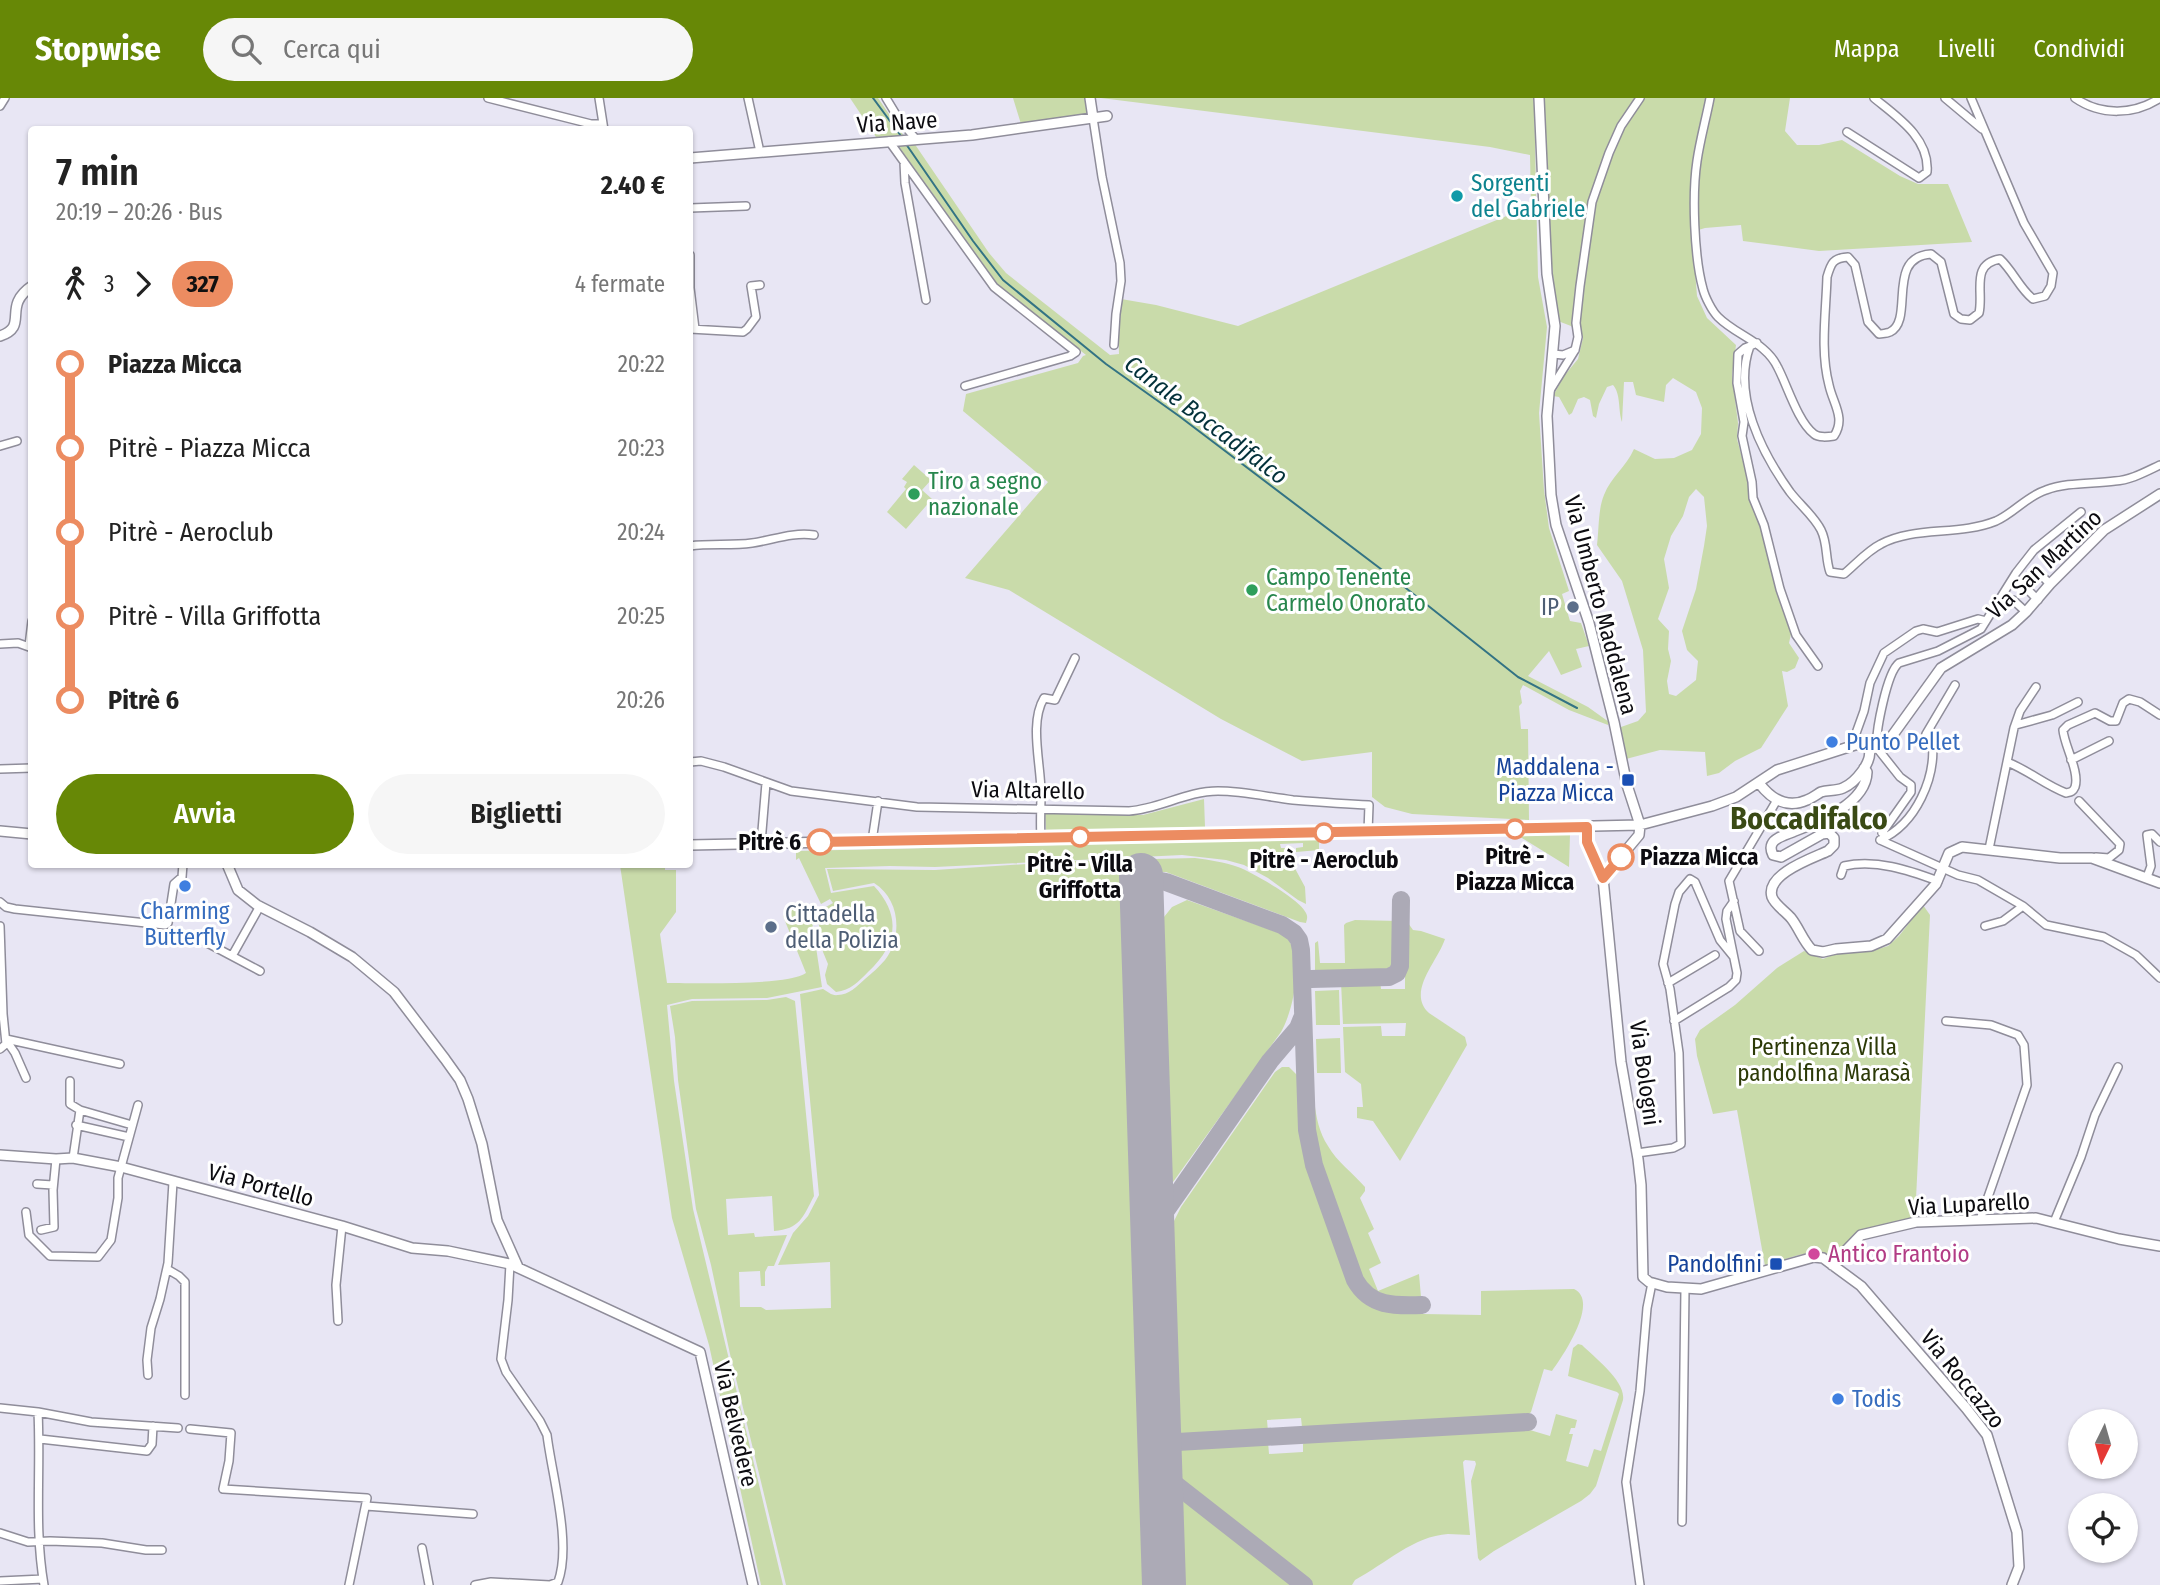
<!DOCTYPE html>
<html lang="it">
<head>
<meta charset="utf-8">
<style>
	:root { --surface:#fff; --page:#f6f6f6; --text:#222; --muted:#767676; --accent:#678806 }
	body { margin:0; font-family:"Fira Sans Condensed",sans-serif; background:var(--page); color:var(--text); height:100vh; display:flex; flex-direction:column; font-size:26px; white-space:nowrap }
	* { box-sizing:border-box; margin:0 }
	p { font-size:23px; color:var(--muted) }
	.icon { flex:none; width:38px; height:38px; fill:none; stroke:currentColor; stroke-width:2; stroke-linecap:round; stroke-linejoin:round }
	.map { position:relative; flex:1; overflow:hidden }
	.sheet { position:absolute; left:28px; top:28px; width:665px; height:742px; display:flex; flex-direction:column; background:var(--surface); border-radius:7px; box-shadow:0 2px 5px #0004 }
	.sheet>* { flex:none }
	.badge { padding:0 14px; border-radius:23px; font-size:24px; line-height:46px }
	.needle { width:46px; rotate:185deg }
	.tools { position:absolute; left:2068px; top:1311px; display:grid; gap:14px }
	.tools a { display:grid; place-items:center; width:70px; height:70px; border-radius:50%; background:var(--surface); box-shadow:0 2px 5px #0004; font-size:35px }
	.map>.badge { position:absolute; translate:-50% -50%; box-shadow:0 0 0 4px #fff }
	.legs { display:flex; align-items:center; gap:10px; height:77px; padding:0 28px; font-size:23px }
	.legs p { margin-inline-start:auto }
	.headline { display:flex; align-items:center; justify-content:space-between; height:119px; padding:0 28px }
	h1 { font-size:38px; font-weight:600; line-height:52px }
	.cta { display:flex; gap:14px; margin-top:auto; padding:14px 28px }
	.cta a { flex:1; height:80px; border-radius:42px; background:var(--accent); color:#fff; font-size:28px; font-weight:600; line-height:80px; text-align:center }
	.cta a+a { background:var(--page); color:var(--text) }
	ul { padding:0 28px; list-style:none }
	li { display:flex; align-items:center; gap:24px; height:84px; font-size:26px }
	li i { display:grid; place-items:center; width:10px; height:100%; margin:0 9px; background:currentColor }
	li i::after { content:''; width:18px; height:18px; margin:-9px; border:5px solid; border-radius:50%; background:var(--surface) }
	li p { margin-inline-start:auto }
	li:first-child i { background:linear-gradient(#0000 50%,currentColor 0) }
	li:last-child i { background:linear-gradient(currentColor 50%,#0000 0) }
	header { display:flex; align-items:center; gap:42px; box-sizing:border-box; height:98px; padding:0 35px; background:var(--accent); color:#fff }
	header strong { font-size:33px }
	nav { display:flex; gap:38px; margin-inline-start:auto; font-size:24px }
	.search { width:490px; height:63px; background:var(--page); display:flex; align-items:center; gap:18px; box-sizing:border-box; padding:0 24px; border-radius:38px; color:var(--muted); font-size:26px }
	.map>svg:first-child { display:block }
</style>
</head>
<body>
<header>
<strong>Stopwise</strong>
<div class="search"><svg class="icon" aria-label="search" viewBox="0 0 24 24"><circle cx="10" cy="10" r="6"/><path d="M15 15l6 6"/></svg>Cerca qui</div>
<nav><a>Mappa</a><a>Livelli</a><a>Condividi</a></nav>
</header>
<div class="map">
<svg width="2160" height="1487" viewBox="0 0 2160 1487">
	<rect width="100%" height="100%" fill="#e8e6f4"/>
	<path fill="#c9dbaa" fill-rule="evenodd" d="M850 0H878L904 38 876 39Z
		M1013 0H1086L1088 17 1021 26Z
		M1101 0H1534L1538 179 1547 229 1539 315 1544 392 1549 430 1569 493 1562 496 1570 523 1581 525 1589 548 1576 551 1582 569 1561 577 1549 553 1528 578 1588 609 1609 624 1608 627 1569 612 1523 587 1520 593 1522 605 1519 608 1521 631H1528L1529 722 1412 716 1385 709 1372 699V654L1302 663 1221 621 1009 492 965 480 1048 384 963 313 966 296 1078 265 1083 258 1086 257 999 188 897 46 914 45 989 155 1006 175 1110 257 1119 256 1118 221 1121 201 1156 207 1238 228 1531 108 1530 57 1490 49Z
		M1544 0H1790L1785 33 1797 47H1819L1842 42 1900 78 1918 86H1948L1972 144 1819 153 1743 143 1741 127 1705 130 1692 134 1697 198 1707 220 1736 247 1732 277 1738 325 1737 341 1748 382V399L1758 420 1787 517 1791 536 1789 545 1799 560 1795 570 1787 574 1782 573 1788 608 1761 650 1735 663 1719 675 1707 678 1705 654 1660 652 1626 661 1621 641V629L1638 623 1646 614 1643 552 1622 483 1597 447C1599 432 1598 411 1604 397 1611 379 1626 369 1634 351L1655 361 1674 360 1692 352 1701 336 1702 310 1696 294 1673 280 1666 287 1664 304 1636 297 1633 284H1624L1622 324C1618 312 1621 296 1613 287L1607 289 1599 306 1596 320 1593 318 1590 302 1584 299 1578 301 1572 315 1569 317 1559 299 1553 298 1564 278 1578 261 1583 240 1571 228 1558 223 1550 150ZM1696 391 1704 399 1707 428 1704 448 1696 491 1682 533 1687 552 1698 563 1696 582 1676 598 1669 596 1667 583 1671 563 1668 551 1669 533 1658 521 1669 490 1664 461 1671 438 1683 418 1689 399Z
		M914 367 931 382 922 392 932 401 906 431 887 414 906 391 904 389 907 384 902 381Z
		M1204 701 1205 729 1046 732 1045 715 1143 717Z
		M1517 737H1570L1569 769Z
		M1319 741V752L1296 754V750L1303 749V745L1280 746 1281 750H1291V763L1305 789 1306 806 1298 802 1268 780 1244 767 1226 762 1182 757 935 769 890 768 825 770 831 795 874 788C902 818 897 847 868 874 858 884 851 892 836 894L827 886 825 877 828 866 823 854 817 814 833 805 830 801 821 806 799 760 796 762V753Z
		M1195 760C1210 762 1224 764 1238 769 1252 774 1301 802 1306 815 1308 819 1307 821 1306 825L1300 824 1166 774 1121 776 1145 1487H786L730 1256 711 1167 696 1111 678 982 675 939 670 908 692 903 767 902 786 899 795 903 814 1098C803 1119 800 1131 774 1133L772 1098 726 1101 728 1137 754 1135 755 1139 787 1137 774 1168H768L765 1174V1188H761L760 1173 739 1174 740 1209H761L766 1212 831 1210 830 1164 778 1167 793 1135 808 1118 819 1097 800 896 823 891C828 894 832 898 838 897 849 897 857 888 865 881 872 875 879 869 885 862 903 838 900 801 874 785L833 793 827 771 935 772 1072 763Z
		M620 767H665V772H676V814L660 836 667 885C695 885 787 888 806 875L783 818 786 816 785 815 800 807 806 819 811 816 822 889 767 900 692 901 667 907 674 983 693 1111 783 1487H761L709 1247 672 1120Z
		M1187 802 1285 837C1305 859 1294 911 1281 934L1173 1084 1169 1083 1160 824 1172 809Z
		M1923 807 1930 817 1915 1121 1876 1129 1837 1158C1827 1160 1819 1153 1809 1155 1794 1157 1779 1164 1765 1168L1737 1012 1713 1016 1697 958 1695 941 1700 932 1735 907 1777 870 1804 853 1823 861 1840 854 1875 852 1888 848 1899 838Z
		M1355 822 1398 823 1400 828 1399 865 1395 873 1381 877 1315 878V845L1318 843 1320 865H1345L1344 827 1346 825Z
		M1405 825H1408L1413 832 1421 833 1445 841C1438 863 1406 894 1429 915L1465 939 1467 947 1400 1063 1373 1023 1357 1020V1009H1363L1361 986 1345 974 1343 929 1381 928 1382 938H1405L1406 925 1343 926 1341 884 1380 882 1381 891H1405Z
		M1339 892 1340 927H1316L1315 893Z
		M1340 940 1341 975H1317L1316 941Z
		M1309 956H1312C1314 985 1311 1022 1328 1048 1337 1064 1353 1075 1365 1089V1093L1360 1100 1374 1131 1368 1135 1381 1165 1369 1171 1378 1193 1419 1176 1421 1199 1417 1203C1402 1203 1383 1206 1370 1196 1357 1185 1313 1057 1311 1036 1308 1010 1309 982 1309 956Z
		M1282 969H1289L1297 977 1299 1023 1303 1049 1347 1184C1367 1216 1386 1215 1420 1214L1423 1216 1481 1217V1193L1574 1191C1600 1203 1563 1258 1552 1273L1544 1271 1531 1314 1527 1318 1306 1332 1302 1329 1301 1320 1267 1322 1268 1334 1182 1339 1178 1336 1171 1129 1181 1109 1275 974Z
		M1578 1246 1582 1247C1595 1260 1626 1283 1623 1302L1596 1388 1590 1396 1581 1403 1494 1453 1480 1463 1478 1460 1471 1383 1476 1366 1475 1363 1465 1362 1463 1364 1470 1437C1463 1437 1456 1436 1448 1436 1414 1438 1385 1466 1355 1482L1352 1487H1312L1183 1391 1179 1383 1178 1353 1179 1350 1186 1348 1268 1344 1269 1356 1303 1354V1346L1306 1342 1520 1329 1550 1338 1556 1316 1577 1322 1575 1330H1571L1569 1336H1573L1566 1363 1588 1369 1594 1351 1601 1353 1619 1296 1617 1294 1568 1278 1573 1250Z
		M1181 1404H1185L1294 1487H1182L1180 1409Z"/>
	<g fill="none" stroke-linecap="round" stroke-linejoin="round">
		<path stroke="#337384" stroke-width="2" d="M873 0 901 38
			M906 46 973 143 1003 182 1106 266 1179 318 1402 487 1518 579 1577 610"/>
		<path stroke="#acaab6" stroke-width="18" d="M1141 783 1156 782 1166 784 1282 827 1294 835 1299 842 1301 852 1307 1032 1314 1067 1355 1182C1370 1209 1395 1208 1422 1207
			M1311 881 1389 879 1397 875 1400 868 1401 802
			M1153 1131 1270 963 1298 930 1302 920
			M1160 1345 1528 1324
			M1161 1375 1304 1487"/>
		<path stroke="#acaab6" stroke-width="44" d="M1141 777 1164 1487"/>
		<defs>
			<path id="minor" d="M488 0 591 26H603
				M599 0 604 32
				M748 0 760 54
				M886 0 900 23 916 41
				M1710 0C1706 21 1700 42 1697 63 1692 96 1694 159 1703 191 1705 199 1712 213 1718 219 1737 238 1766 244 1778 270 1787 287 1798 324 1814 336 1819 340 1827 339 1834 338 1846 320 1833 306 1829 287 1820 253 1826 214 1827 179 1831 165 1833 160 1848 159L1855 167 1868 224 1879 236C1880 236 1889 235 1890 234 1915 222 1885 159 1931 156L1941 164 1954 216 1961 221 1970 222 1979 215C1984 194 1970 166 2000 161 2013 173 2020 191 2033 201L2045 198 2051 188 2053 175 2024 125 1971 0
				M1945 0 1982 31
				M2075 0C2101 18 2134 17 2160 0
				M0 8 5 0
				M1093 20 1102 79 1120 165 1121 183 1116 216 1114 247
				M1847 34 1919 80 1927 74C1930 40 1896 18 1874 0
				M889 43 994 189 1076 254 1070 258 965 288
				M904 64 905 85 926 202
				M690 110 746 108
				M690 157V190L695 231
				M690 231 743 234 747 231 756 219 751 188 760 187
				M1757 245 1750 248C1732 297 1762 355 1790 394 1800 407 1814 418 1821 432 1828 446 1825 460 1830 474L1844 476C1856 466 1867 453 1881 446 1914 428 1959 438 1996 423 2014 415 2027 398 2046 392 2067 384 2093 386 2115 383 2131 382 2145 374 2160 367
				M1750 248 1745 250 1738 256 1737 285 1744 324 1742 338 1752 384 1753 400 1764 427 1780 491 1796 537 1818 568
				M1553 256 1563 257 1575 252
				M1549 294 1575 252 1578 239 1576 225 1580 188 1592 104 1609 55 1621 28 1640 0
				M0 348 17 343
				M690 448C710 445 731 448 752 445 773 442 792 434 814 437
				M2037 473 2050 486
				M2021 485 2038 502
				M2013 502 2026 514
				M0 546 18 545 32 550
				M29 548 32 523
				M2016 627 2052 617 2078 604
				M1855 647V638L1864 613 1870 585 1884 555 1916 533 1923 531 1937 534 1978 521 1986 523
				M2071 662 2109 643
				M690 664 701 663 724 669 791 693 917 709 1129 713C1159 711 1187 693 1218 693 1243 693 1268 699 1293 702 1318 704 1344 706 1369 707L1368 734
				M2007 664C2028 672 2045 687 2066 695 2070 694 2073 694 2075 689 2080 674 2064 647 2063 632L2068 627 2095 615 2110 623H2116L2123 605 2129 601 2140 604 2160 617
				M0 671 32 670
				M2079 703 2120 746 2119 752 2109 760 2096 759
				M1882 735 1911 694V687L1900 679 1877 650C1875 635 1887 574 1899 565L1938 553 1981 531 2016 475 2034 452 2081 414
				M1041 740C1040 725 1041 710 1041 695 1041 666 1029 625 1044 600L1055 602 1075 560
				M1880 742 1958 777 1978 782 2023 808 2046 827 2104 839 2136 857 2160 880
				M1880 742C1916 726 1937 679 1932 641L1926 636 1955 587
				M872 743 878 703
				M761 745 766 685
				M1989 751 2014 630 2020 613 2036 589
				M1841 777 1844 768C1876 761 1908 772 1938 783
				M2147 779 2151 768 2147 737 2152 736 2160 744
				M0 804 6 809 15 811 165 827 168 825 174 786 182 779 183 766
				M0 828 3 916 6 946 0 951
				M1985 828 2003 823 2023 808
				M196 839 260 873
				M1759 853 1740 833 1729 783 1777 702
				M232 858 260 808
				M1668 885 1715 857
				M1674 923 1729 889 1736 882 1737 875 1726 821 1727 813 1734 803
				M1946 923 1991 927 2018 937 2024 947 2027 987 1980 1122
				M6 941 120 966
				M6 942 15 955 26 980
				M70 983V1006L80 1012 73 1060
				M80 1012 132 1027
				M76 1027 129 1039
				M1637 1055 1673 1050 1681 1046 1679 955 1670 891 1663 866 1675 806 1679 794 1690 781 1695 784 1720 842 1733 858
				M37 1086 53 1087
				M26 1114 29 1137 50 1158 98 1159 111 1142 118 1100V1080L138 1007
				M2054 1124 2081 1059 2095 1017 2118 969
				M41 1132 54 1129 53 1092 56 1061
				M167 1171 179 1178 185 1184V1297
				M338 1223 336 1187 342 1128
				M148 1277 147 1262 151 1230 160 1201 168 1165 173 1084
				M0 1310 38 1314 91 1324 178 1330
				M38 1314C41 1372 34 1430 44 1487
				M190 1331 231 1335 229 1363 223 1391 367 1400 349 1487
				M40 1341 147 1353 152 1346 153 1328
				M366 1408 473 1416
				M1682 1424 1685 1191
				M0 1435 28 1444 50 1443 102 1445 146 1452H162
				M422 1450 429 1487
				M0 1483 43 1481
				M475 1487 491 1484 550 1487 558 1484C572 1446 552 1378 547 1337L540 1323 506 1274 501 1261 508 1202 510 1166
				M1640 1487 1626 1384 1640 1293 1647 1210 1652 1185"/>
			<path id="tertiary" d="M1090 0 1093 20
				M1539 0 1547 176 1555 228 1547 318 1551 397 1556 427 1589 525 1614 624 1627 687 1640 727 1639 737 1603 780
				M690 60 972 37 1107 18
				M0 238C30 228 1 209 32 188
				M1869 651 1883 648 1887 645 1941 570 2012 527 2026 514 2050 486 2104 432 2160 396
				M1864 670 1867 674C1866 705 1821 723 1795 733 1789 736 1775 739 1772 746 1770 750 1771 753 1773 757L1781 759 1822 736 1829 735 1834 740V747L1828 753C1813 760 1765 776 1772 799 1775 807 1785 813 1791 820 1799 830 1803 843 1812 852L1823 854 1836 851 1871 848 1887 841 1936 786 1949 755 1962 749 2060 760H2092L2160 785
				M1759 685C1771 701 1787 711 1807 702 1812 700 1816 697 1821 694 1828 692 1836 693 1843 690 1855 685 1873 664 1869 651
				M1586 729 1587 744 1603 780 1621 964 1638 1061 1641 1087 1643 1179 1649 1184 1667 1189 1701 1191 1814 1159 1823 1160 1861 1188 1966 1310 1987 1337 2017 1434 2019 1469 2012 1487
				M0 733 32 736
				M690 747 1640 727 1712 708 1736 699 1777 672 1855 647 1862 646 1869 651
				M227 766 238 792 257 807 310 834 352 859 394 894 445 961 460 982 468 1001 482 1046 497 1122 518 1169
				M0 1057 56 1061 73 1060 121 1069 342 1128 412 1150 448 1153 510 1166 700 1254 753 1487
				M1832 1167 1861 1137 1916 1124 2036 1120 2119 1141 2160 1148"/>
		</defs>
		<use href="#minor" stroke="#8f8d9a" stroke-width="10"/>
		<use href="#tertiary" stroke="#8f8d9a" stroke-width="12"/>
		<use href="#minor" stroke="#fff" stroke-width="7"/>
		<use href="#tertiary" stroke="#fff" stroke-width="9"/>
	</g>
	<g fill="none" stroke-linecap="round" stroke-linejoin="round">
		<defs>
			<path id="line-1" d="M820 744 1587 729V744L1603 780 1621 759"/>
		</defs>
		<use href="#line-1" stroke="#fff" stroke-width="16"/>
		<use href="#line-1" stroke="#ec8c61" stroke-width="10"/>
	</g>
	<circle fill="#0f9aa8" stroke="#fff" stroke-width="2.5" cx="1457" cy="98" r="7"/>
	<g fill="#2e9e5b" stroke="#fff" stroke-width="2.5">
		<circle cx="914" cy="396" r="7"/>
		<circle cx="1252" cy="492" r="7"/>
	</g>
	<g fill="#5c6f8a" stroke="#fff" stroke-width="2.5">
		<circle cx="1573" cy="509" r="7"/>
		<circle cx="771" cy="829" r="7"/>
	</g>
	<g fill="#3f7fe0" stroke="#fff" stroke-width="2.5">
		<circle cx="1832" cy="644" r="7"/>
		<circle cx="185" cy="788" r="7"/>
		<circle cx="1838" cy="1301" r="7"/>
	</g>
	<g fill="#1a4fb4" stroke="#fff" stroke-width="2.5">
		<rect x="1621" y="675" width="14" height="14" rx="3.5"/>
		<rect x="1769" y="1159" width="14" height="14" rx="3.5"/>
	</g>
	<g fill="#fff" stroke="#ec8c61" stroke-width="3.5">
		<circle cx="1515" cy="731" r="9"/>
		<circle cx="1324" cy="735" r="9"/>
		<circle cx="1080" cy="739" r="9"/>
		<circle cx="820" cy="744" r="12"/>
		<circle cx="1621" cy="759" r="12"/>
	</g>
	<circle fill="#d1479c" stroke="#fff" stroke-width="2.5" cx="1814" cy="1156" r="7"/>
	<g text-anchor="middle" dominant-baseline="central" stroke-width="6" stroke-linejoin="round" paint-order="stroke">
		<g font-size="23" fill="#0c0b10" stroke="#fff">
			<text transform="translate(897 24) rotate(-4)">Via Nave</text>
			<text transform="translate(2044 466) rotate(-43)">Via San Martino</text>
			<text transform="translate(1601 507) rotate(75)">Via Umberto Maddalena</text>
			<text transform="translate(1028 692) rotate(1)">Via Altarello</text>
			<text transform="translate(1645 975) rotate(82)">Via Bologni</text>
			<text transform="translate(261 1087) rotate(15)">Via Portello</text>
			<text transform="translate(1969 1106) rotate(-3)">Via Luparello</text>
			<text transform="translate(1963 1281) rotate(51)">Via Roccazzo</text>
			<text transform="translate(736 1326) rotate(77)">Via Belvedere</text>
		</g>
		<g font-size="23" fill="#0d838f" stroke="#fff" text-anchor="start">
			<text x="1471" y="85">Sorgenti<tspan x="1471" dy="26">del Gabriele</tspan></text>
		</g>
		<g font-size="23" fill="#27864d" stroke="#fff" text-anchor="start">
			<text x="928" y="383">Tiro a segno<tspan x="928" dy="26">nazionale</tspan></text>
			<text x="1266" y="479">Campo Tenente<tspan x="1266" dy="26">Carmelo Onorato</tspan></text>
		</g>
		<g font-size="23" fill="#4e5e75" stroke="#fff" text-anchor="end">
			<text x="1559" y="509">IP</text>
			<text x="785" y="816" text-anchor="start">Cittadella<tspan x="785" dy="26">della Polizia</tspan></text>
		</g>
		<g font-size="23" fill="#366cbe" stroke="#fff" text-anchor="start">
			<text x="1846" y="644">Punto Pellet</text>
			<text x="185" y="813" text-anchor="middle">Charming<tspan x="185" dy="26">Butterfly</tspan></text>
			<text x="1852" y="1301">Todis</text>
		</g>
		<g font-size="23" fill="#164399" stroke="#fff" text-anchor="end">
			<text x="1614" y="669">Maddalena -<tspan x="1614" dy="26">Piazza Micca</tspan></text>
			<text x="1762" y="1166">Pandolfini</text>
		</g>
		<g font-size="23" font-weight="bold" fill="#0c0b10" stroke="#fff">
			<text x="801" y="744" text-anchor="end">Pitrè 6</text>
			<text x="1515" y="758">Pitrè -<tspan x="1515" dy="26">Piazza Micca</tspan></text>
			<text x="1640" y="759" text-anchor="start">Piazza Micca</text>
			<text x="1324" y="762">Pitrè - Aeroclub</text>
			<text x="1080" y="766">Pitrè - Villa<tspan x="1080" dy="26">Griffotta</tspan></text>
		</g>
		<g font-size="23" fill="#2c3a07" stroke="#fff">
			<text x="1824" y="949">Pertinenza Villa<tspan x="1824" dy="26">pandolfina Marasà</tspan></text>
		</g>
		<g font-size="23" fill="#b23c85" stroke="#fff" text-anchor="start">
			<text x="1828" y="1156">Antico Frantoio</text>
		</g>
		<g font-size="24" font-style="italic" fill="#03313a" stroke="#fff">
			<text transform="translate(1206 322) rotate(37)">Canale Boccadifalco</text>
		</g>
		<g font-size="30" font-weight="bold" fill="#3a4a15" stroke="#fff">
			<text x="1809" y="721">Boccadifalco</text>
		</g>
	</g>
</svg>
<div class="tools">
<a><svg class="needle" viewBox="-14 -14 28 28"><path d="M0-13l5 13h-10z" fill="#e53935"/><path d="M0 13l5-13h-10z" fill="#767676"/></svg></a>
<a><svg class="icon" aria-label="locate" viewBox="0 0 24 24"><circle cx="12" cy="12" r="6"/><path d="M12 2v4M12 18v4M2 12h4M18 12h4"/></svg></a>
</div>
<section class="sheet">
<div class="headline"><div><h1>7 min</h1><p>20:19 – 20:26 · Bus</p></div><b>2.40 €</b></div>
<div class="legs"><svg class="icon" aria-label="walk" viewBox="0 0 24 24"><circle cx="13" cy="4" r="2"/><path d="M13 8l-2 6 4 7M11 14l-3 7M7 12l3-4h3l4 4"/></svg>3<svg class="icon" aria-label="forward" viewBox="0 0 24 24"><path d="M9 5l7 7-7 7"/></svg><b class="badge" style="background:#ec8c61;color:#111">327</b><p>4 fermate</p></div>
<ul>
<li><i style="color:#ec8c61"></i><b>Piazza Micca</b><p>20:22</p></li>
<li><i style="color:#ec8c61"></i><span>Pitrè - Piazza Micca</span><p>20:23</p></li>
<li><i style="color:#ec8c61"></i><span>Pitrè - Aeroclub</span><p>20:24</p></li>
<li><i style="color:#ec8c61"></i><span>Pitrè - Villa Griffotta</span><p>20:25</p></li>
<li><i style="color:#ec8c61"></i><b>Pitrè 6</b><p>20:26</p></li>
</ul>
<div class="cta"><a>Avvia</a><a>Biglietti</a></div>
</section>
</div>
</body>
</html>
